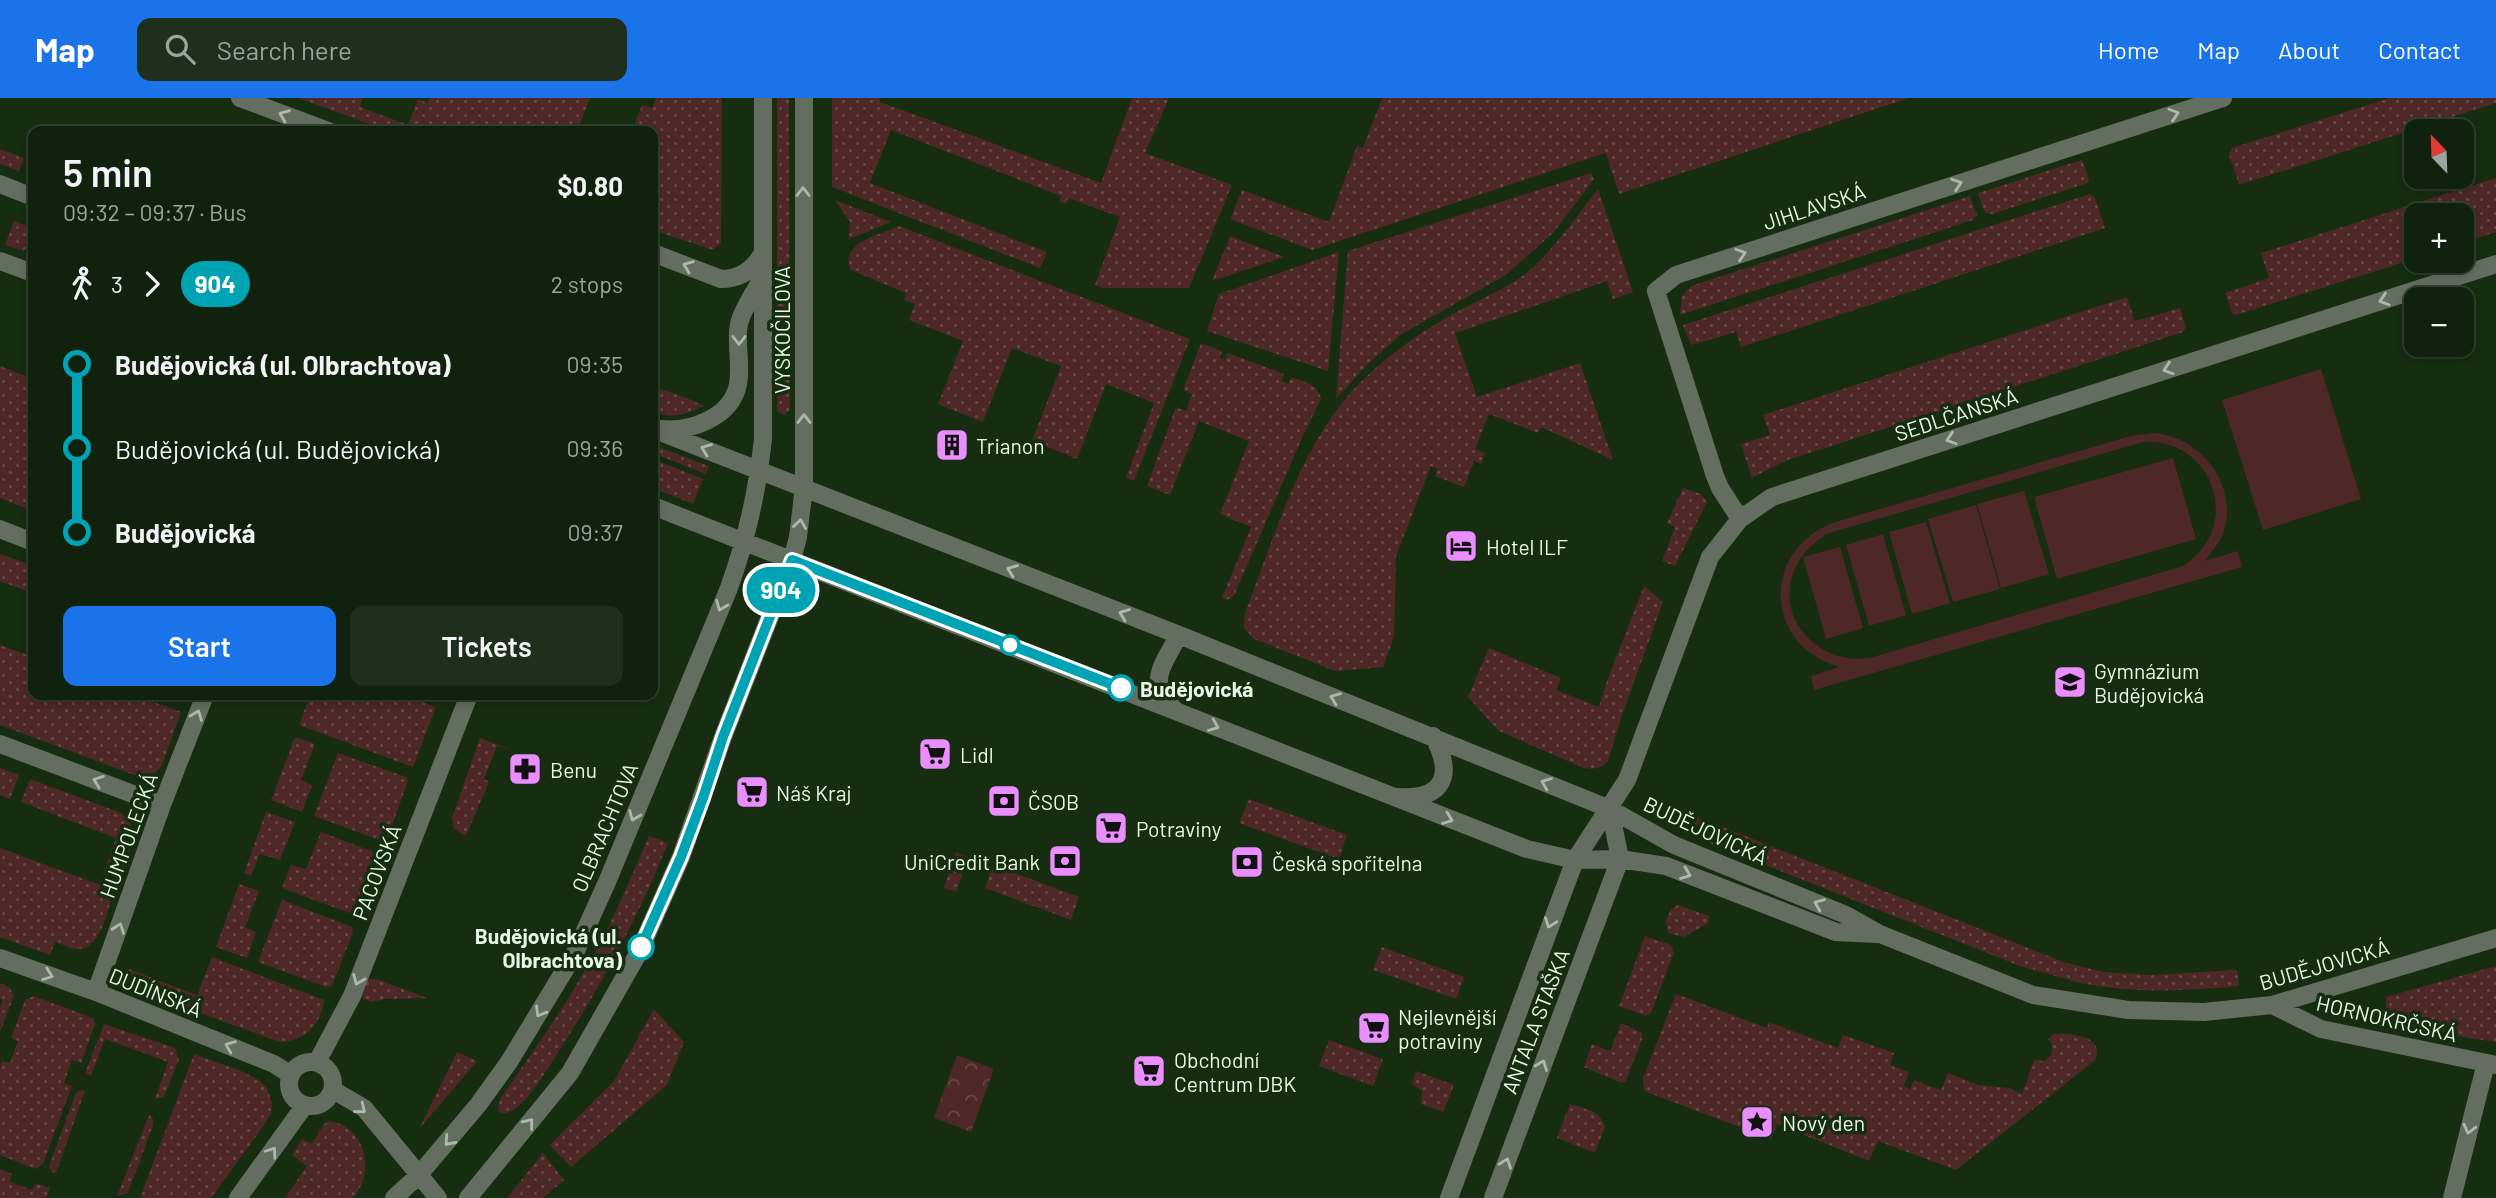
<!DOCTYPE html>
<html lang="en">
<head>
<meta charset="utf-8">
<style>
	:root { --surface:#10220e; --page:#1e2f1c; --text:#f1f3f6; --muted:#9ca49e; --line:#303f2e; --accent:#1a73e8 }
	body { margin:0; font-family:Barlow,sans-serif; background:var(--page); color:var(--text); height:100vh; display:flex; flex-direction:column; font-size:26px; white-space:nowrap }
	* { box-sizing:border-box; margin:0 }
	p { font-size:23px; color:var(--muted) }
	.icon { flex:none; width:38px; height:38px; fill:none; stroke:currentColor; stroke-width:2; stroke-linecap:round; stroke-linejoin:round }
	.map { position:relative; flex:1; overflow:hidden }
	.sheet { position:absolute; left:28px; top:28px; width:630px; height:574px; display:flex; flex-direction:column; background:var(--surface); border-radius:14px; box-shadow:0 4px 10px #0003,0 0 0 2px var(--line) }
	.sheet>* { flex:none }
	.badge { padding:0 14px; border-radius:23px; font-size:24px; line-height:46px }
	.needle { width:46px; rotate:337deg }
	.fabs { position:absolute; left:2404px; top:21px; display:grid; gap:14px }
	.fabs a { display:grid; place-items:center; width:70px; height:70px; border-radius:14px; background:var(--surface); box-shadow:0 4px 10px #0003,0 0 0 2px var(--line); font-size:35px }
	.map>.badge { position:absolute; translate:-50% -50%; box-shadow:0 0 0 4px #fff }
	.legs { display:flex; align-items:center; gap:10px; height:77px; padding:0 35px; font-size:23px }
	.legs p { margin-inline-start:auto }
	.head { display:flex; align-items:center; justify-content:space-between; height:119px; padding:0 35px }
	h1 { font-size:38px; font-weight:600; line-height:52px }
	.button { display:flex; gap:14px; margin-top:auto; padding:14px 35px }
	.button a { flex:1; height:80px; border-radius:14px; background:var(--accent); color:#fff; font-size:28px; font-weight:600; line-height:80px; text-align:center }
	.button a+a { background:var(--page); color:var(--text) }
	ul { padding:0 35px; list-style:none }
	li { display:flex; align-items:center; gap:24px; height:84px; font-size:26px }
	li i { display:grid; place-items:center; width:10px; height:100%; margin:0 9px; background:currentColor }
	li i::after { content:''; width:18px; height:18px; margin:-9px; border:5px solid; border-radius:50%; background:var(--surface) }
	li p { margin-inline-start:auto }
	li:first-child i { background:linear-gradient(#0000 50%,currentColor 0) }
	li:last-child i { background:linear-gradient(currentColor 50%,#0000 0) }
	header { display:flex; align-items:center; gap:42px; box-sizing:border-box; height:98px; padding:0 35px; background:var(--accent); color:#fff }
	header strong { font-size:33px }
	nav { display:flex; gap:38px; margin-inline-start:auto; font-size:24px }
	.search { width:490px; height:63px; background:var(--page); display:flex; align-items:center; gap:18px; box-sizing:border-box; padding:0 24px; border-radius:14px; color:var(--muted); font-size:26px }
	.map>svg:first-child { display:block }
</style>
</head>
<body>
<header>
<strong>Map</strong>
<div class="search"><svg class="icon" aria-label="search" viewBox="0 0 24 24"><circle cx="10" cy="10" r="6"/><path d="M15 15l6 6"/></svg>Search here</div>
<nav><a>Home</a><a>Map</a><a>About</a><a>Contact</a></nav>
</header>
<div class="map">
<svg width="2496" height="1100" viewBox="0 0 2496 1100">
	<defs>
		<pattern id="grass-dots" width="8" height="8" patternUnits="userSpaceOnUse" patternTransform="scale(1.75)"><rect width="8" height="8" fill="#4e2727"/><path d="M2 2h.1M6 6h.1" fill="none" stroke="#684746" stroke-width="1.8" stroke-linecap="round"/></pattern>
		<pattern id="park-crowns" width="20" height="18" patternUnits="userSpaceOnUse" patternTransform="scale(1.75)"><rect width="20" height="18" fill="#4e2727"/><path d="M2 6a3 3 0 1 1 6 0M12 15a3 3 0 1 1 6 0" fill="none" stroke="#684746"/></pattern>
	</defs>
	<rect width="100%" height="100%" fill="#162d12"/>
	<path fill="url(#grass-dots)" d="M298 0H363L360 9 408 27 418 1 427 5 430 0H590L577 33H388Z
		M656 0H722L721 145 713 152 653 132V33H632L642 7 652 10Z
		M777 0H789L790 312 784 317 777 313Z
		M832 0H880V4L1101 85 1132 0H1169L1145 55 1232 87 1189 190H1103L1095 187 1120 119 1068 100 1066 106 1059 104 1061 98 891 32 870 85 1047 154 1040 170 832 89Z
		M1382 0H1909L1619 96 1606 55 1312 152 1230 121 1242 92 1329 124 1357 48 1363 50Z
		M2389 0H2496V5L2239 87 2229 56 2232 50Z
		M0 51 24 60 19 73 0 66Z
		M2082 62 2089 81 2088 85 1992 116 1985 115 1978 95Z
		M1591 75 1594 81 1554 134 1506 177 1400 237 1368 266 1336 301 1348 153Z
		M2496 80V134L2462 145V117H2417V160L2236 217 2232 215 2225 195 2269 180 2261 155Z
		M1598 91 1633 194 1613 201 1607 183 1455 235 1477 299 1580 265 1613 362 1541 329 1538 335 1489 316 1475 351 1485 355 1481 366 1474 363 1464 389 1435 378 1438 371 1431 368 1396 458 1394 539 1383 569 1335 573 1254 541 1244 530 1245 515C1273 442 1300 349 1354 291 1382 262 1415 237 1451 217 1474 204 1499 194 1521 179 1547 162 1578 116 1598 91Z
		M2090 96 2095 100 2105 130 1741 249 1736 234 1691 247 1683 227Z
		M1970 98 1977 117 1973 122 1680 217 1682 198 1691 188Z
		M835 102 891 124 849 141 850 124Z
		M14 123 33 130V143L23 153 5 147Z
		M899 128 1190 241 1134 383 1126 380 1154 305 1106 286 1077 361 1032 343 1061 268 1012 250 983 324 938 306 963 243 909 222 915 206 904 202 906 195 851 172C839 144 880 137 899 128Z
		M1230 138 1284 159 1212 183Z
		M1339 154 1328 273 1207 233 1219 196Z
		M2127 199 2135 223 2180 210 2186 230 2183 234 1785 363 1752 380 1741 346 1770 337 1763 317Z
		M1201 245 1222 253 1220 260 1225 262 1228 255 1284 276 1282 283 1288 286 1291 279C1304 284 1318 286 1321 301L1302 340 1234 498 1227 502 1222 500 1251 429 1220 416 1249 343 1199 323 1170 397 1147 388 1176 309 1186 313 1192 296 1183 292Z
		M0 268 33 281V413L0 400Z
		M653 288 689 301 704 308C686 317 672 321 653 314Z
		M653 347 709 368 706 376 653 355Z
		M653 361 703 381 693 406 653 390Z
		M1683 390 1701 396 1707 404 1675 468 1662 463 1675 429 1667 425Z
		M0 456 33 468V495L0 483Z
		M1644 488 1663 504 1622 617 1608 663C1601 670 1594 672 1584 670L1499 633 1468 599 1489 550 1561 580 1556 592 1599 609 1607 583Z
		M0 547 33 559V597H135L181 614 162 667C156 676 148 680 137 678L0 627Z
		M310 597H403L436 609 413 669 299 627Z
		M295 639 315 646 301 682 312 687 302 714 271 702Z
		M480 640 515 653 497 648 484 681 489 684 466 738 454 731 452 720Z
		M338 655 406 679 408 683 387 741 382 743 314 718Z
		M0 670 19 677 10 701 0 697Z
		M30 681 121 715C145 731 126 760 118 782L103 776 116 740 21 704Z
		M1249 701 1347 737 1339 761 1239 725Z
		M266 714 295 724 280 762 260 756 251 778 244 775Z
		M1695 718 2066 865 2104 874 2149 877 2237 872 2239 888C2185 893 2130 896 2077 884 2058 879 2039 873 2020 868L1687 736Z
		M321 734 379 756 380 761 359 816H352L282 790 291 767 306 771Z
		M649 738 668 745C633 833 591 905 539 984 531 995 516 1017 501 1015L498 1012 500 1001C532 955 565 909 592 860 614 821 631 779 649 738Z
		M0 750 114 792C108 809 102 852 77 851 70 851 62 846 55 844L50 857 0 839Z
		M956 754 969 759 956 794 944 790Z
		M993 767 1079 799 1071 822 985 790Z
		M239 786 259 793 245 829 256 834 247 860 216 849Z
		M282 802 352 829 353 834 332 888 326 889 258 864Z
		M1678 807 1709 818 1708 825 1684 839 1668 835 1666 823 1671 811Z
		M1645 838 1671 847 1674 854 1653 910 1651 915 1646 918 1619 908Z
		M1382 849 1464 879 1456 901 1373 872Z
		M212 859 324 902C321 927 305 943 280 944L133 891 127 884 129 871 197 897Z
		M2496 868V944L2386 927V899Z
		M370 881H377L427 900 386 901 371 904 358 898 366 883Z
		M0 885 9 889 14 898 0 934V910L3 902 0 901Z
		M1676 896 1767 930 1769 924 1838 950 1843 937 1894 955 1890 967 1909 974 1904 988 1910 991 1914 982 1941 992 1948 975 1979 987 2009 990 2022 996 2034 962 2044 963 2051 957 2052 948 2048 941 2054 936C2071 935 2108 939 2094 963L1956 1072 1878 1043 1869 1063 1777 1026 1771 1041 1644 993 1643 980Z
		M34 898 93 920 95 926 81 965 72 962 64 985 72 988 43 1066 35 1071 0 1057V969L2 963 10 965 18 943 11 940 25 902Z
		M654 911 684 944 667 987 571 1069 550 1047 614 983Z
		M1621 925 1642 935V941L1626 983 1622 985 1584 969 1592 946 1610 953Z
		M104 926 175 950 179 961 164 999 155 1001 168 964 105 941 91 978 85 975Z
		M1329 942 1383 961 1373 988 1319 968Z
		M457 954 477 963 419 1031Z
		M194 956 239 972 259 982 267 990 272 1005 271 1016 262 1030 211 1100H140Z
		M1416 973 1454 987 1443 1014 1421 1006 1422 993 1412 986Z
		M81 992 85 993 56 1075 52 1074 49 1068 76 995Z
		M1570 1006C1585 1011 1600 1012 1605 1029L1595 1055 1557 1040Z
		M149 1017 153 1021V1027L128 1095 117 1098Z
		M329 1023C366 1028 376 1074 353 1100H285L307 1068 292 1057 302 1041 312 1046 324 1026Z
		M543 1055 564 1082 543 1100H507Z
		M0 1071 12 1076 10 1084 32 1092 36 1085 50 1090 46 1100H0Z"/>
	<path fill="url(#park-crowns)" d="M957 957 994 971 971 1034 934 1020Z"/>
	<path fill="#4e2727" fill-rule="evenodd" d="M2321 271 2361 401 2263 432 2222 302Z
		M2153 335C2201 338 2240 388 2223 436 2219 446 2211 454 2205 463L2238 453 2242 469 1814 592 1811 578 1839 569C1763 547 1761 451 1835 424L2131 338ZM2143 344C2214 340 2244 429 2183 468L1870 560C1815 568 1769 515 1799 463 1805 452 1816 444 1826 436Z
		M2173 360 2196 441 2057 481 2034 399Z
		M2024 393 2049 476 2001 490 1977 406Z
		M1976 407 2000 491 1953 504 1928 421Z
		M1926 424 1950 505 1912 516 1889 434Z
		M1883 436 1906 517 1869 528 1846 447Z
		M1840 449 1863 530 1826 541 1803 459Z"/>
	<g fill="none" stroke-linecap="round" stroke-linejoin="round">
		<path stroke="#636e60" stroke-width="18" d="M240 0 328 33
			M0 86 33 99
			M653 155 721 181C740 181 753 172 762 156
			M0 163 33 175
			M653 331 1179 537 1610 711 1674 747 1846 817 1880 836 2033 897 2128 912 2204 914 2272 907 2496 840
			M661 331C691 334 732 319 738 286 742 266 735 245 739 226 742 212 754 195 761 182
			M653 408 1527 751 1575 762 1620 761 1666 768 1836 834 1877 836
			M1740 421 1720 390 1715 378 1656 193 1676 177 2223 0
			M0 431 33 444
			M1174 611C1145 585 1164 565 1179 537
			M0 646 162 707
			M1398 699C1445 702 1454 676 1433 638
			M1610 711 1620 761
			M0 860 96 894 274 966 291 977
			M96 894 162 707 205 597
			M2272 907 2321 931 2496 967
			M317 964 352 898 469 597
			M289 986a22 22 0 1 1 44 0a22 22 0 1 1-44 0Z
			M333 992 364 1010 438 1100
			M238 1100 305 1007
			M394 1100 418 1078 478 1007 509 964 575 855 607 784 729 490C747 439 757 395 763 341V0
			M468 1100 570 975 639 854 681 759 723 639 792 462 798 439 804 389V0
			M1449 1100 1575 762 1627 682 1710 459 1740 421 1772 399 2496 166
			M1493 1100 1620 761
			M2452 1100 2486 965"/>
	</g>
	<defs><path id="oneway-chevron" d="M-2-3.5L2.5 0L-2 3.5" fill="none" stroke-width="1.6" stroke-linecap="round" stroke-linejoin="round" transform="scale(1.75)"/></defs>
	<g stroke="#adbaaa">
		<use href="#oneway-chevron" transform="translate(2174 16) rotate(-18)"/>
		<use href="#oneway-chevron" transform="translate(284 17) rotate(-159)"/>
		<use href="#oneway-chevron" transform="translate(1957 86) rotate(-18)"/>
		<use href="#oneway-chevron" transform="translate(803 94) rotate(-90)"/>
		<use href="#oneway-chevron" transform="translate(1741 156) rotate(-18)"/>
		<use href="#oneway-chevron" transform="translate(688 168) rotate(-159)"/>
		<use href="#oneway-chevron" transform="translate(2384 202) rotate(162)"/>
		<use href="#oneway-chevron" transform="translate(739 242) rotate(90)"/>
		<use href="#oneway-chevron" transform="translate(2168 271) rotate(162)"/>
		<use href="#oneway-chevron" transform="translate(804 321) rotate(-90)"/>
		<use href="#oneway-chevron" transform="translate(1951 341) rotate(162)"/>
		<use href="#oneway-chevron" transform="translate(706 351) rotate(-159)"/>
		<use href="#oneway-chevron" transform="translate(800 426) rotate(-81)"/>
		<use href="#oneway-chevron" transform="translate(1012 472) rotate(-159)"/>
		<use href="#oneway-chevron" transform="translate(721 508) rotate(112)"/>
		<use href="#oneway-chevron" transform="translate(1124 516) rotate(-159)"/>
		<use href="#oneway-chevron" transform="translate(1335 600) rotate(-158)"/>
		<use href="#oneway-chevron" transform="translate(197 617) rotate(-69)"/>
		<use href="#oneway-chevron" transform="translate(1214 628) rotate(22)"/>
		<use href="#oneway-chevron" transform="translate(98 683) rotate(-160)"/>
		<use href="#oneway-chevron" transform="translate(1546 685) rotate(-158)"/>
		<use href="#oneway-chevron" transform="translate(634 718) rotate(112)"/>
		<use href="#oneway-chevron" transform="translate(1448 721) rotate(21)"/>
		<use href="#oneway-chevron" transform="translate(1686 776) rotate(21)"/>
		<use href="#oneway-chevron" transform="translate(1819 806) rotate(-158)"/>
		<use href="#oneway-chevron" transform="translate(1550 825) rotate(110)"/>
		<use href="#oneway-chevron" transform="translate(119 830) rotate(-70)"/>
		<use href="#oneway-chevron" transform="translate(48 877) rotate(20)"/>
		<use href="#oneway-chevron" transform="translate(358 882) rotate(112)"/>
		<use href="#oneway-chevron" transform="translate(540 914) rotate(121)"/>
		<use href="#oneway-chevron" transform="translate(230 948) rotate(-158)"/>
		<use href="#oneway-chevron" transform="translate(1542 967) rotate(-69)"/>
		<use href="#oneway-chevron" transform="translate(361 1011) rotate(39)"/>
		<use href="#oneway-chevron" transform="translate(529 1025) rotate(-51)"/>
		<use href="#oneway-chevron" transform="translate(2469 1031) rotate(104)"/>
		<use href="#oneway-chevron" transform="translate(449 1043) rotate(132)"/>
		<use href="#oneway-chevron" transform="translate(272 1054) rotate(-54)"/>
		<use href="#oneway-chevron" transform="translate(1506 1065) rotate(-70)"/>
	</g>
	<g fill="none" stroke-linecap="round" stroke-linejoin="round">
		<defs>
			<path id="line-1" d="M641 849 681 759 703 700 723 639 792 462 1121 590"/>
		</defs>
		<use href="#line-1" stroke="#fff" stroke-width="16"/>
		<use href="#line-1" stroke="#00a3b4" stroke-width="10"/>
	</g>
	<defs>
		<symbol id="building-square" viewBox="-11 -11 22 22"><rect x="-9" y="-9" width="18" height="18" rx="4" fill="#ea8dfd" stroke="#162d12"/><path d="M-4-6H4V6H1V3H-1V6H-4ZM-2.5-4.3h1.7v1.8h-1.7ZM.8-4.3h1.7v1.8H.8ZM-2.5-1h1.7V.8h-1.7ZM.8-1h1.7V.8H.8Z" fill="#111"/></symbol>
		<symbol id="hotel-square" viewBox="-11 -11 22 22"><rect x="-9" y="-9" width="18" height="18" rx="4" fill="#ea8dfd" stroke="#162d12"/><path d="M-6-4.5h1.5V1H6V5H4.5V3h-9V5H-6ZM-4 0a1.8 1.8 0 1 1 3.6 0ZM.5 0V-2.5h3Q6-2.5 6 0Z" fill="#111"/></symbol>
		<symbol id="school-square" viewBox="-11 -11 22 22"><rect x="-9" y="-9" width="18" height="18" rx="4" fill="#ea8dfd" stroke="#162d12"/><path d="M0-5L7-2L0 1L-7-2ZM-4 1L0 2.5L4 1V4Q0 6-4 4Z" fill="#111"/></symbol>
		<symbol id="supermarket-square" viewBox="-11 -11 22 22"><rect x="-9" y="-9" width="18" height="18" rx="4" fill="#ea8dfd" stroke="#162d12"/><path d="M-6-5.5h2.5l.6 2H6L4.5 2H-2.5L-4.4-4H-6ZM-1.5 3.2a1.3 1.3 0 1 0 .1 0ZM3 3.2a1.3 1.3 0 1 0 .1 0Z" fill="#111"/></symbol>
		<symbol id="pharmacy-square" viewBox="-11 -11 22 22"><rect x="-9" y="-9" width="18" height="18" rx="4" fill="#ea8dfd" stroke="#162d12"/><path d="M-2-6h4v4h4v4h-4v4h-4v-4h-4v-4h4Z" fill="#111"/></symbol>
		<symbol id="bank-square" viewBox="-11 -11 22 22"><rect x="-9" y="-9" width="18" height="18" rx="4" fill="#ea8dfd" stroke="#162d12"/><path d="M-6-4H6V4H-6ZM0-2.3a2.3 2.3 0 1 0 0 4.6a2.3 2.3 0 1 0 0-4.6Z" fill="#111"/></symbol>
		<symbol id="sight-square" viewBox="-11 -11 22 22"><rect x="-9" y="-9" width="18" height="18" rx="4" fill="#ea8dfd" stroke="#162d12"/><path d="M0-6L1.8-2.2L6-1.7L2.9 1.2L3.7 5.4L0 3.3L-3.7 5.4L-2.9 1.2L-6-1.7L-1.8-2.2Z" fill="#111"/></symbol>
	</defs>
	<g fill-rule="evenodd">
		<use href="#building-square" x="933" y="328" width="38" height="38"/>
		<use href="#hotel-square" x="1442" y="429" width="38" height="38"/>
		<use href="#school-square" x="2051" y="565" width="38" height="38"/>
		<use href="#supermarket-square" x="916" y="637" width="38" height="38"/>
		<use href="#pharmacy-square" x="506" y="652" width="38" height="38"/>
		<use href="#supermarket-square" x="733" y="675" width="38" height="38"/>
		<use href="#bank-square" x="985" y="684" width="38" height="38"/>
		<use href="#supermarket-square" x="1092" y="711" width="38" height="38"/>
		<use href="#bank-square" x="1046" y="744" width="38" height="38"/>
		<use href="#bank-square" x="1228" y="745" width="38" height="38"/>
		<use href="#supermarket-square" x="1355" y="911" width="38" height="38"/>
		<use href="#supermarket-square" x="1130" y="954" width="38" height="38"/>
		<use href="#sight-square" x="1738" y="1005" width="38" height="38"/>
	</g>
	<g fill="#fff" stroke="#00a3b4" stroke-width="3.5">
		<circle cx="1010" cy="547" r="9"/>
		<circle cx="1121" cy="590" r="12"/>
		<circle cx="641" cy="849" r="12"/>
	</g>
	<g text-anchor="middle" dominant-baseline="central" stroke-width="7" stroke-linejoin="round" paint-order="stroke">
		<g font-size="21" fill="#e9f8e6" stroke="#162d12">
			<text transform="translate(1814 108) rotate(-18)">JIHLAVSKÁ</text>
			<text transform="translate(781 232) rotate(-90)">VYSKOČILOVA</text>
			<text transform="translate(1956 316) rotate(-18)">SEDLČANSKÁ</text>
			<text transform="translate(604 729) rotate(-67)">OLBRACHTOVA</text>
			<text transform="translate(1706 732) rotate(25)">BUDĚJOVICKÁ</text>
			<text transform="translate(128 737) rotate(-70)">HUMPOLECKÁ</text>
			<text transform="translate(376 774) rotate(-69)">PACOVSKÁ</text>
			<text transform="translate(2324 866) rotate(-16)">BUDĚJOVICKÁ</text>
			<text transform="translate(156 894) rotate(22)">DUDÍNSKÁ</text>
			<text transform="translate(2387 920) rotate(13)">HORNOKRČSKÁ</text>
			<text transform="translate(1535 923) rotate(-69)">ANTALA STAŠKA</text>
		</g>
		<g font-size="21" fill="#e9f8e6" stroke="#162d12" text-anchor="start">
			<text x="976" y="347">Trianon</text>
			<text x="1486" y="448">Hotel ILF</text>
			<text x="2094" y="572">Gymnázium<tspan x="2094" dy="24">Budějovická</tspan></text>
			<text x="960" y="656">Lidl</text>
			<text x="550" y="671">Benu</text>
			<text x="776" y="694">Náš Kraj</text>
			<text x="1028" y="703">ČSOB</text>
			<text x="1136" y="730">Potraviny</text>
			<text x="1040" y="763" text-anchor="end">UniCredit Bank</text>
			<text x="1272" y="764">Česká spořitelna</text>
			<text x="1398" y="918">Nejlevnější<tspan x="1398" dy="24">potraviny</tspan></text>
			<text x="1174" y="961">Obchodní<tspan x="1174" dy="24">Centrum DBK</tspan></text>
			<text x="1782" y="1024">Nový den</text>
		</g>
		<g font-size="21" font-weight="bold" fill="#e9f8e6" stroke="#162d12" text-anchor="start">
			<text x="1140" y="590">Budějovická</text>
			<text x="622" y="837" text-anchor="end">Budějovická (ul.<tspan x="622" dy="24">Olbrachtova)</tspan></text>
		</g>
	</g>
</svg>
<div class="fabs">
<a><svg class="needle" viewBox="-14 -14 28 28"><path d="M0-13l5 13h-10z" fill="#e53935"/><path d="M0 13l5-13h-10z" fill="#9ca49e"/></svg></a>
<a>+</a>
<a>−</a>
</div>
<b class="badge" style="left:781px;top:492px;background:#00a3b4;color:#fff">904</b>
<section class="sheet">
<div class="head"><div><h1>5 min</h1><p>09:32 – 09:37 · Bus</p></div><b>$0.80</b></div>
<div class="legs"><svg class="icon" aria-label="walk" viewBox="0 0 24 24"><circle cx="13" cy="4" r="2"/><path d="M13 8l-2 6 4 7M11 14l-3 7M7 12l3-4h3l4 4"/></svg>3<svg class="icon" aria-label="forward" viewBox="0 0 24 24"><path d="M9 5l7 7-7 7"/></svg><b class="badge" style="background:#00a3b4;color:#fff">904</b><p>2 stops</p></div>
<ul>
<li><i style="color:#00a3b4"></i><b>Budějovická (ul. Olbrachtova)</b><p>09:35</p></li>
<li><i style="color:#00a3b4"></i><span>Budějovická (ul. Budějovická)</span><p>09:36</p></li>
<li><i style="color:#00a3b4"></i><b>Budějovická</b><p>09:37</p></li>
</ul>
<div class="button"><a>Start</a><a>Tickets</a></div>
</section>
</div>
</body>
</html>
